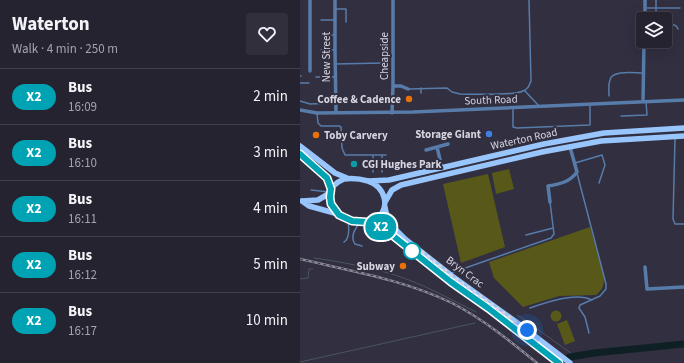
<!DOCTYPE html>
<html lang="en">
<head>
<meta charset="utf-8">
<style>
	:root { --surface:#252330; --page:#312f3c; --text:#f1f3f6; --muted:#a3a4ab; --line:#42404c }
	body { margin:0; font-family:"Source Sans 3",sans-serif; background:var(--page); color:var(--text); height:100vh; display:flex; flex-direction:column; font-size:15px; white-space:nowrap }
	* { box-sizing:border-box; margin:0 }
	p { font-size:13px; color:var(--muted) }
	.icon { flex:none; width:22px; height:22px; fill:none; stroke:currentColor; stroke-width:2; stroke-linecap:round; stroke-linejoin:round }
	.map { position:relative; flex:1; overflow:hidden }
	.details { display:flex; flex-direction:column; background:var(--surface); width:300px }
	.details>* { flex:none }
	.badge { padding:0 8px; border-radius:13px; font-size:14px; line-height:26px }
	.fabs { position:absolute; left:336px; top:12px; display:grid; gap:8px }
	.fabs a { display:grid; place-items:center; width:36px; height:36px; border-radius:4px; background:var(--surface); box-shadow:0 4px 16px #0002,0 0 0 1px var(--line); font-size:20px }
	.you { position:absolute; width:20px; height:20px; margin:-10px; border:3px solid #fff; border-radius:50%; background:#1a73e8; box-shadow:0 0 0 6px #1a73e833 }
	.map>.badge { position:absolute; translate:-50% -50%; box-shadow:0 0 0 2px #fff }
	.round { display:grid; place-items:center; flex:none; width:42px; height:42px; border-radius:4px; background:var(--page) }
	.summary { display:flex; align-items:center; justify-content:space-between; height:68px; padding:0 12px }
	h1 { font-size:19px; font-weight:700; line-height:30px }
	ul { padding:0; list-style:none }
	li { display:flex; align-items:center; gap:12px; height:56px; padding:0 12px; border-top:1px solid var(--line) }
	li div { flex:1 }
	li b { display:block; font-size:15px }
	li em { font-style:normal }
	li .badge { min-width:44px; font-weight:700; text-align:center }
	main { display:flex; flex:1; min-height:0 }
	.map>svg:first-child { display:block }
</style>
</head>
<body>
<main>
<section class="details">
<div class="summary"><div><h1>Waterton</h1><p>Walk · 4 min · 250 m</p></div><a class="round"><svg class="icon" aria-label="heart" viewBox="0 0 24 24"><path d="M12 20l-8-8c-3-5 5-10 8-4 3-6 11-1 8 4z"/></svg></a></div>
<ul>
<li><span class="badge" style="background:#00a3b4;color:#fff">X2</span><div><b>Bus</b><p>16:09</p></div><em>2 min</em></li>
<li><span class="badge" style="background:#00a3b4;color:#fff">X2</span><div><b>Bus</b><p>16:10</p></div><em>3 min</em></li>
<li><span class="badge" style="background:#00a3b4;color:#fff">X2</span><div><b>Bus</b><p>16:11</p></div><em>4 min</em></li>
<li><span class="badge" style="background:#00a3b4;color:#fff">X2</span><div><b>Bus</b><p>16:12</p></div><em>5 min</em></li>
<li><span class="badge" style="background:#00a3b4;color:#fff">X2</span><div><b>Bus</b><p>16:17</p></div><em>10 min</em></li>
</ul>
</section>
<div class="map">
<svg width="384" height="363" viewBox="0 0 384 363">
	<rect width="100%" height="100%" fill="#312f40"/>
	<path fill="#585919" d="M209 169 214 189 196 194 192 173Z
		M188 174 205 247 161 263 143 184Z
		M290 227 304 277C304 286 303 289 296 295L259 296 223 307 194 278 189 262Z
		M250.5 316a5.5 5.5 0 1 1 11 0a5.5 5.5 0 1 1-11 0Z
		M267 320 275 341 265 345 257 324Z"/>
	<g fill="none" stroke-linecap="round" stroke-linejoin="round">
		<path stroke="#4a565d" stroke-width="1" d="M14 258C41 262 69 267 95 275 123 284 150 299 176 312
			M0 279 8 278 9 269H13
			M217 316H219L275 356
			M0 362 175 323"/>
		<path stroke="#0f2025" stroke-width="7" d="M261 363 270 357 294 353 384 344"/>
		<path stroke="#587ca9" stroke-width="1.5" d="M347 8H380
			M35 9H46V22
			M356 19V0
			M21 20H34
			M365 25C371 25 376 23 378 29
			M26 35H35
			M21 50H35
			M35 64 84 63
			M0 76H1
			M16 77H34
			M0 83H9
			M121 88V93
			M109 89 147 88 152 92 160 94C172 94 214 96 223 91 228 89 229 86 231 81L229 0
			M225 91 239 106
			M309 96C309 91 308 85 310 80 312 70 334 73 342 73
			M0 101 10 104 34 103
			M213 108V127L217 128 290 125V106
			M17 113 18 123 21 126H39L41 127 42 148 45 155H86
			M321 116 347 115 346 102
			M375 139 373 219 375 224H384
			M275 163 302 155 305 165 299 183
			M73 172V155
			M82 172V155
			M277 173 306 284V289L300 296 280 305 279 308 285 317 289 333
			M11 190 29 192
			M59 224C54 230 50 237 55 244L62 246
			M226 235 253 228
			M44 242C50 238 49 228 48 222
			M151 273 251 238 254 234 250 202
			M230 308C247 302 276 292 292 300"/>
		<path stroke="#587ca9" stroke-width="3.5" d="M10 0V71
			M35 0V50L36 113
			M345 19V0
			M93 86H101L108 89
			M343 102 344 41
			M0 110 17 113 113 112 384 100
			M92 113 93 86V0
			M126 150 137 147
			M142 168 137 147 148 144
			M250 202 248 186C260 184 270 182 277 172L270 147
			M345 267 347 289 384 287"/>
		<path stroke="#99c5fd" stroke-width="5.5" d="M0 146 35 173 47 178
			M0 154 27 178 31 189
			M44 179C51 178 61 179 68 181 85 186 92 209 75 219 47 235 8 194 44 179Z
			M69 181 89 180 244 144 304 133 384 128
			M2 201 9 206 38 214
			M2 201 18 200 30 193
			M85 202 92 190 101 185 242 152 301 141 384 136
			M85 207 88 222 105 239 152 276 219 324 270 363
			M67 222 82 227 151 282 188 308 259 363"/>
		<defs>
			<path id="rail" d="M0 259C51 271 105 280 152 303 183 319 210 341 237 363"/>
		</defs>
		<use href="#rail" stroke="#8b8a97" stroke-width="2.5"/>
		<use href="#rail" stroke="#312f40" stroke-width="1" stroke-dasharray="3" stroke-linecap="butt"/>
	</g>
	<g fill="none" stroke-linecap="round" stroke-linejoin="round">
		<defs>
			<path id="line" d="M0 154 27 178 31 189 30 197 31 204 39 215 52 221 67 222 82 227 151 282 188 308 259 363"/>
		</defs>
		<use href="#line" stroke="#fff" stroke-width="9"/>
		<use href="#line" stroke="#00a3b4" stroke-width="6"/>
		<path stroke="#d5d4df" stroke-width="4" stroke-dasharray="0 7.2" d="M112 251 116 247 152 276 227 330"/>
	</g>
	<g fill="#e8710a" stroke="#312f40" stroke-width="1.5">
		<circle cx="109" cy="99" r="4"/>
		<circle cx="16" cy="135" r="4"/>
		<circle cx="103" cy="266" r="4"/>
	</g>
	<circle fill="#3f7fe0" stroke="#312f40" stroke-width="1.5" cx="189" cy="134" r="4"/>
	<circle fill="#0f9aa8" stroke="#312f40" stroke-width="1.5" cx="54" cy="164" r="4"/>
	<circle fill="#fff" stroke="#00a3b4" stroke-width="2" cx="112" cy="251" r="8"/>
	<g text-anchor="middle" dominant-baseline="central" stroke-width="4" stroke-linejoin="round" paint-order="stroke">
		<g font-size="11" fill="#d5d4df" stroke="#312f40">
			<text transform="translate(84 56) rotate(-90)">Cheapside</text>
			<text transform="translate(26 57) rotate(-90)">New Street</text>
			<text transform="translate(191 100) rotate(-2)">South Road</text>
			<text transform="translate(224 139) rotate(-12)">Waterton Road</text>
			<text transform="translate(165 272) rotate(37)">Bryn Crac</text>
		</g>
		<g font-size="11" font-weight="bold" fill="#d5d4df" stroke="#312f40" text-anchor="end">
			<text x="101" y="99">Coffee &amp; Cadence</text>
			<text x="181" y="134">Storage Giant</text>
			<text x="24" y="135" text-anchor="start">Toby Carvery</text>
			<text x="62" y="164" text-anchor="start">CGI Hughes Park</text>
			<text x="95" y="266">Subway</text>
		</g>
	</g>
</svg>
<div class="fabs">
<a><svg class="icon" aria-label="layers" viewBox="0 0 24 24"><path d="M12 4l9 5-9 5-9-5zM3 14l9 5 9-5"/></svg></a>
</div>
<div class="you" style="left:227px;top:330px"></div>
<b class="badge" style="left:81px;top:227px;background:#00a3b4;color:#fff">X2</b>
</div>
</main>
</body>
</html>
